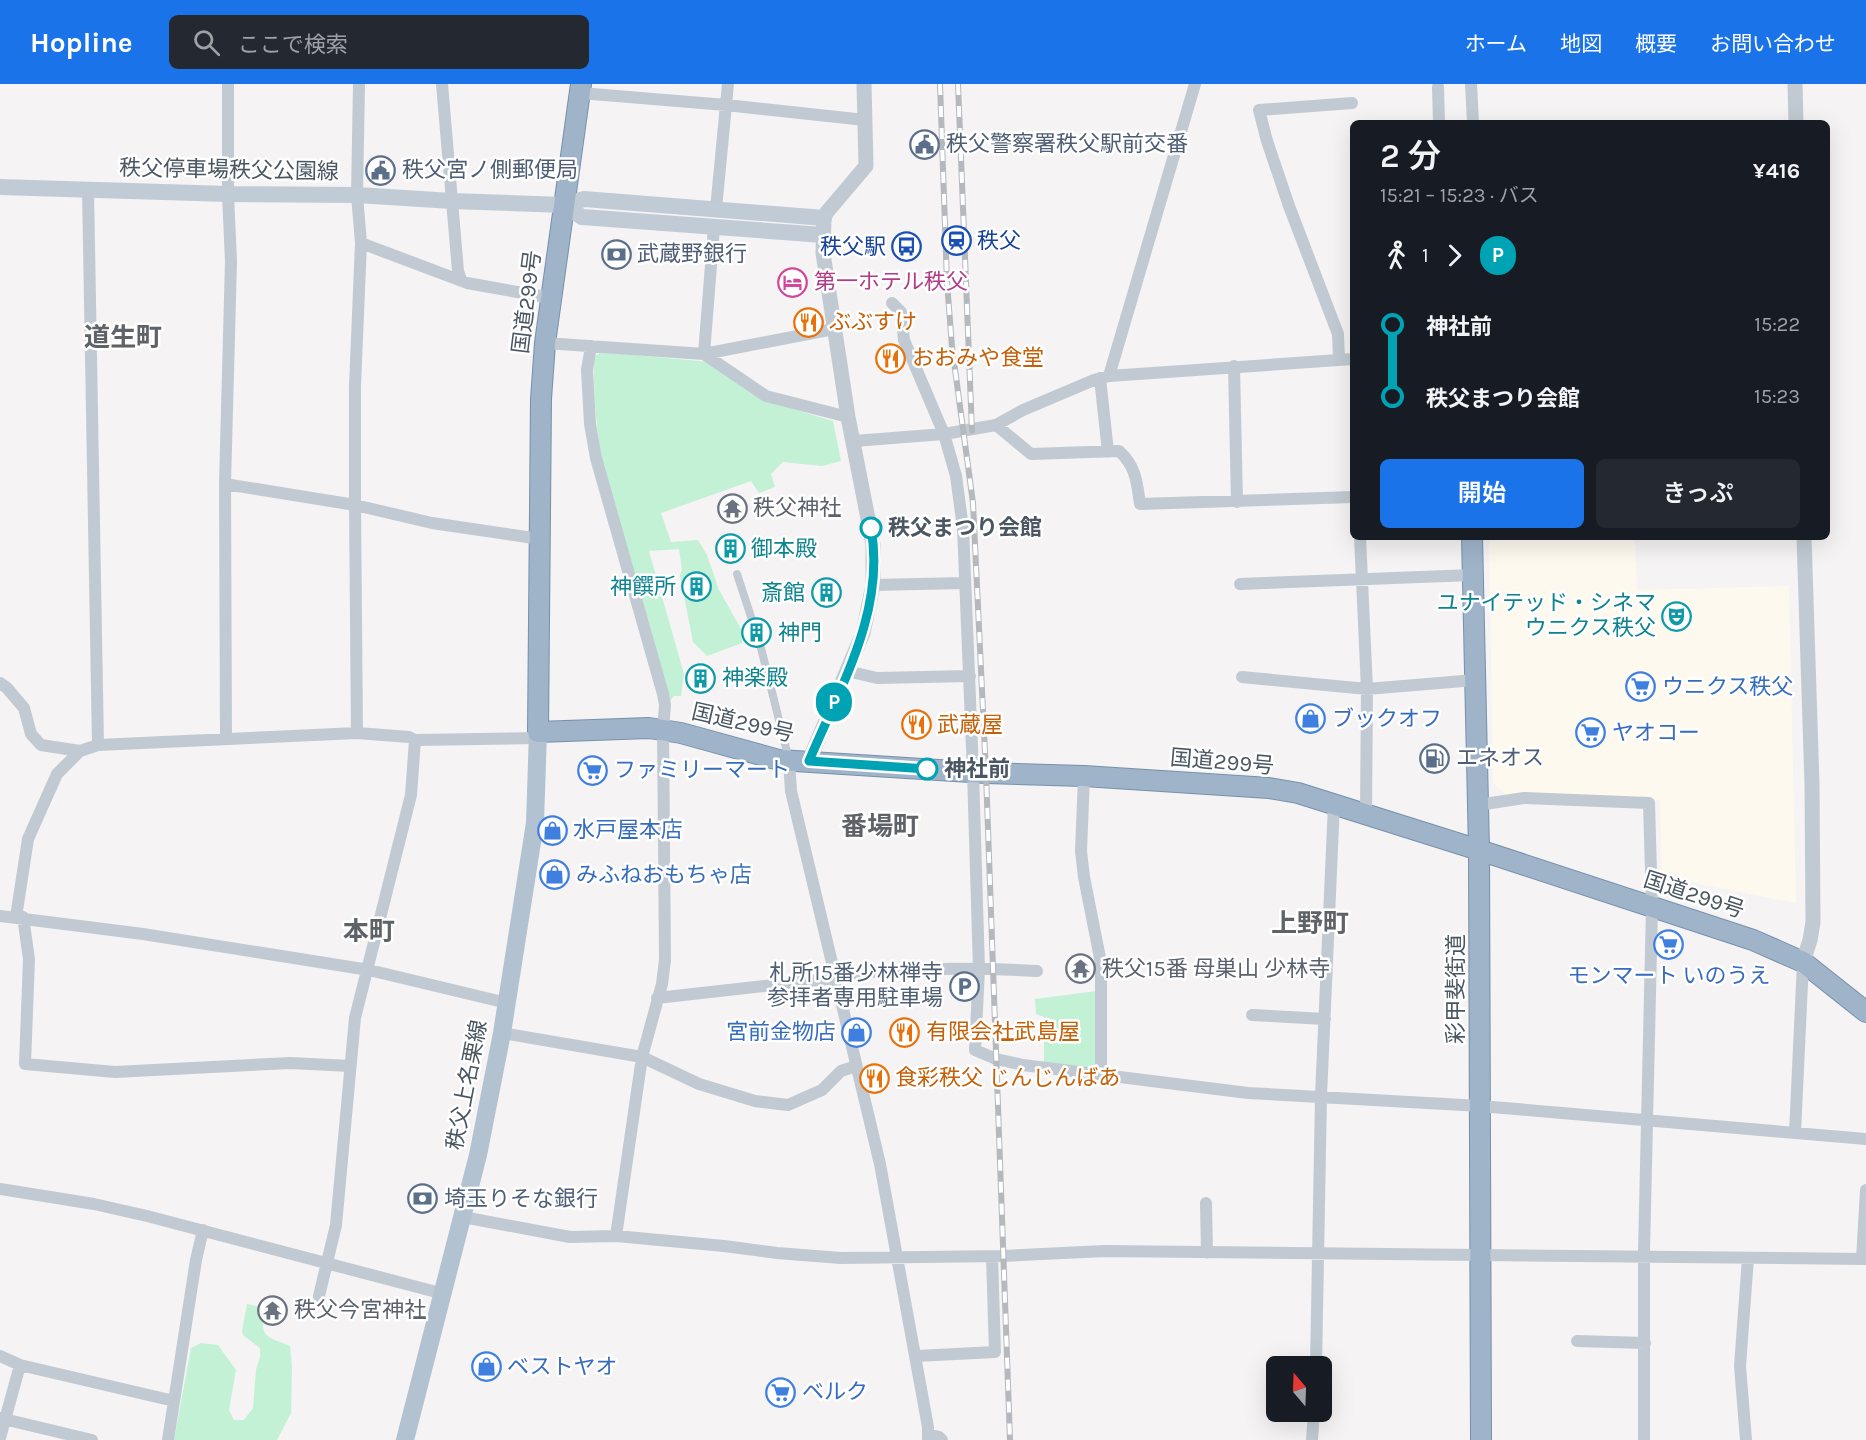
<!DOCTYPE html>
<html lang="ja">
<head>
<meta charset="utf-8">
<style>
	:root { --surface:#171b24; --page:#242831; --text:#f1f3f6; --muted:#9ea1a6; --accent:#1a73e8 }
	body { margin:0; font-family:Karla,"Noto Sans JP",sans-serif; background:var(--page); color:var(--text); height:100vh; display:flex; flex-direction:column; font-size:22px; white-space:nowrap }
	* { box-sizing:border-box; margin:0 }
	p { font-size:20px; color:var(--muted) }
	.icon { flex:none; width:33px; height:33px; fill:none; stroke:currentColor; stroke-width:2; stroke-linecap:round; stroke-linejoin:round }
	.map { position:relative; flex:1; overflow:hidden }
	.side { position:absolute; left:1350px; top:36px; width:480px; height:420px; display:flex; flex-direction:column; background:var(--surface); border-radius:9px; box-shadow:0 6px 24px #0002 }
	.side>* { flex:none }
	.badge { padding:0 12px; border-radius:20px; font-size:21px; line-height:39px }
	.needle { width:39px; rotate:341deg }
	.tools { position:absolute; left:1266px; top:1272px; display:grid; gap:12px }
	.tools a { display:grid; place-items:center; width:66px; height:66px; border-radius:9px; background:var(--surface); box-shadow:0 6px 24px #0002; font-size:30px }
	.map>.badge { position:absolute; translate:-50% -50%; box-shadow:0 0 0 3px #fff }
	.legs { display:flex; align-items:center; gap:9px; height:66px; padding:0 30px; font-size:20px }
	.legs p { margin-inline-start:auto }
	.head { display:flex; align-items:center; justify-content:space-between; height:102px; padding:0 30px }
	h1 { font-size:33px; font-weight:600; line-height:45px }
	.primary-button { display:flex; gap:12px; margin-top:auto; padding:12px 30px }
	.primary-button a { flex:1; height:69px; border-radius:9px; background:var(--accent); color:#fff; font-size:24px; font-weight:600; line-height:69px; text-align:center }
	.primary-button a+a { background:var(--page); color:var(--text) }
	ul { padding:0 30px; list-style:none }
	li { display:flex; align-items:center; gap:21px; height:72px; font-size:22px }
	li i { display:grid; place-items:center; width:9px; height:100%; margin:0 8px; background:currentColor }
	li i::after { content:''; width:15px; height:15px; margin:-8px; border:4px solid; border-radius:50%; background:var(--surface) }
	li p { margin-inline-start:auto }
	li:first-child i { background:linear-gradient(#0000 50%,currentColor 0) }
	li:last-child i { background:linear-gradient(currentColor 50%,#0000 0) }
	header { display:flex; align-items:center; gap:36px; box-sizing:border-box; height:84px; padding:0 30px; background:var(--accent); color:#fff }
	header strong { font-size:28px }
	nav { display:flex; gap:33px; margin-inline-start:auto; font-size:21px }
	.search { width:420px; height:54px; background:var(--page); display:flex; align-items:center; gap:15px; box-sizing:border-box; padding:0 21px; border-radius:9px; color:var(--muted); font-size:22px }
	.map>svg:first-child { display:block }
</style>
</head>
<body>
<header>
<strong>Hopline</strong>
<div class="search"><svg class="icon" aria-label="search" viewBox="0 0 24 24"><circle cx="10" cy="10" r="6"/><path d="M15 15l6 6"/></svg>ここで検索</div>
<nav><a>ホーム</a><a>地図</a><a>概要</a><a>お問い合わせ</a></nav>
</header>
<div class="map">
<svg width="1866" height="1356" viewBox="0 0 1866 1356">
	<rect width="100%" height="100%" fill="#f5f3f3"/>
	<path fill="#fdf9ef" d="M1489 453H1635L1637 506 1789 502 1796 819 1662 793 1660 716 1506 711 1493 699Z"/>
	<path fill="#c3f1d5" d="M601 268 710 278 763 316 833 337 841 377 822 382 783 378 771 390 775 403 759 409 751 397 661 429 671 458 698 456 707 471 719 506 744 550 742 559 707 572 693 558 680 492 682 485 679 465 649 467 684 590 681 612H674L670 617 602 376C596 341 593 308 594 273Z
		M1097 907 1096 984 1044 978V933L1036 930 1035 915Z
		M247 1220 264 1224C261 1254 263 1251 290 1262L292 1282 291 1329 277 1356H174L191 1264 201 1259 218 1261 236 1286 229 1326 234 1336H244L253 1324 256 1286 260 1273V1264L243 1251 242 1247Z"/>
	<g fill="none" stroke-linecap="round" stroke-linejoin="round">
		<path stroke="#caccce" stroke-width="8" stroke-dasharray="8 4" stroke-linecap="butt" d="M755 545 758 554"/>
		<defs>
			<path id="trunk" d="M581 0 545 259 541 315 538 648 649 644 681 649 779 676 986 689 1084 692 1269 704 1298 709 1479 766 1753 856 1803 878 1866 928
				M1472 453 1479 766 1481 1356"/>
		</defs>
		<use href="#trunk" stroke="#7690ad" stroke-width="22"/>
		<path stroke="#c1cad2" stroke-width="8" d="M737 490 755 545
			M760 560 789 676"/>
		<path stroke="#c1cad2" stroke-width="12" d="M442 0 458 187 461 196
			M1471 0 1473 39
			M1438 3 1439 39
			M580 9 726 21 865 36
			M88 106 98 661
			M716 125 728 0
			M361 159 467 199 551 214
			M892 219 901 228 904 256 944 350 956 392 963 444 973 688 979 885 975 966 996 975 1023 981 1248 1009 1481 1022 1866 1055
			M545 259 704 270 834 245
			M591 262 587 286 590 340 596 374 663 610 665 621 663 646 665 876 662 900 642 973 616 1152
			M704 270 766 312 848 333
			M704 270 714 143
			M1339 275 1338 250 1289 122 1267 57 1259 26 1352 19
			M1234 282 1237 418
			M1109 292 1195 0
			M1100 294 1108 368
			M996 341 1031 370 1119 367C1136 382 1137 399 1140 420L1353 413
			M854 357 944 350 996 341 1023 326 1094 296 1109 292 1353 275
			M225 400 355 421 432 439 540 455
			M1360 453 1367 605 1366 731
			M1240 500 1473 491
			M873 501 964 499
			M847 587 877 594 970 592
			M1242 593 1367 605 1475 596
			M0 599 7 604 24 624 31 650 41 661 80 667
			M357 649 355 421V302L361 159 357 111 359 0
			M226 655 225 400 231 177 228 110V0
			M789 677 791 707 880 1080 928 1343V1356
			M1084 692 1081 767 1084 793 1101 879V990
			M1478 721 1524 714 1649 719 1652 823 1644 1168V1356
			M0 832 143 850 369 886 507 919
			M16 833 28 755 57 690 80 667 98 661 357 649 409 653 415 656 537 654
			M23 833 29 875 25 980 115 988 290 979 350 982
			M834 891C901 884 969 883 1037 887
			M657 914 835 894
			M1252 931 1325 935
			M502 949 642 973 699 1000 755 1017 788 1021 822 1006 841 987 856 982
			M1795 1049 1803 878
			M0 1105 94 1120 147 1132 444 1210
			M1206 1119 1207 1169
			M463 1133 570 1153 616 1152 724 1162 777 1169 841 1174 1003 1172 1105 1167 1866 1175
			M1862 1175 1866 1106
			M319 1212 336 1141 355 934 411 711 415 656
			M1577 1257 1645 1259
			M0 1272 20 1281 174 1317
			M916 1272 995 1268 992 1172
			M1316 1282 1321 1012 1334 720
			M0 1334 92 1356
			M928 1350 939 1353 942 1356
			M0 1354 20 1281
			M168 1356 196 1176 203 1146
			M1312 1356 1314 1328
			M1746 1356 1740 1282 1748 1174"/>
		<path stroke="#c1cad2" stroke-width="15" d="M1795 0 1796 39
			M809 677 863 549 873 501V460L848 333 823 169 824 134 827 128 866 82 864 0
			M1803 878 1810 856 1813 838 1812 700 1804 453"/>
		<path stroke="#c1cbd6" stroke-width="16" d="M0 103 228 110 357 111 452 117 564 121 584 115 824 134
			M564 121 582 133 823 151"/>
		<path stroke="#b3c2d1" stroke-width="18" d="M405 1356 478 1071 502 949 535 739 538 648"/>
		<use href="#trunk" stroke="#9fb4c9" stroke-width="20"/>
		<defs>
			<path id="rail" d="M940 0 947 198 952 263 973 419 986 689 1010 1356
				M958 0 972 347"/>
		</defs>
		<use href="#rail" stroke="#b5b8bd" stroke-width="6"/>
		<use href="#rail" stroke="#fff" stroke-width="4" stroke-dasharray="11" stroke-linecap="butt"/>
	</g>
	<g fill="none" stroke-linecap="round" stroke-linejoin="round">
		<defs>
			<path id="line-1" d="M871 444C886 527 840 603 809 677L927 685"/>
		</defs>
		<use href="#line-1" stroke="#fff" stroke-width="14"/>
		<use href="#line-1" stroke="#00a3b4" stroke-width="9"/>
	</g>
	<defs>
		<symbol id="civic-ring" viewBox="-11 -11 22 22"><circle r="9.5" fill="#fff" stroke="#5c6f8a" stroke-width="1.5"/><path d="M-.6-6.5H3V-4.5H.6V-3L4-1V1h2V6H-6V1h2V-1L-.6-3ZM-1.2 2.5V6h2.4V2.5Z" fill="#5c6f8a"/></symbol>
		<symbol id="station-ring" viewBox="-11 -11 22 22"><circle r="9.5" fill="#fff" stroke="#1a4fb4" stroke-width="1.5"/><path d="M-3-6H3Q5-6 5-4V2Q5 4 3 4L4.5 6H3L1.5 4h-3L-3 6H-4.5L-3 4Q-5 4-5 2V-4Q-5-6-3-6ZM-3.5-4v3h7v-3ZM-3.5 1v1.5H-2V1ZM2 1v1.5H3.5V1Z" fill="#1a4fb4"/></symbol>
		<symbol id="bus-ring" viewBox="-11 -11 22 22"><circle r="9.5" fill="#fff" stroke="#1a4fb4" stroke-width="1.5"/><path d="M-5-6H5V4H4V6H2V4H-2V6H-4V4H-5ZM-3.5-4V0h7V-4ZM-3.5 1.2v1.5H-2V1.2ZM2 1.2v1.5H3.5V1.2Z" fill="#1a4fb4"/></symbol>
		<symbol id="bank-ring" viewBox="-11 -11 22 22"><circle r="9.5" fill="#fff" stroke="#5c6f8a" stroke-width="1.5"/><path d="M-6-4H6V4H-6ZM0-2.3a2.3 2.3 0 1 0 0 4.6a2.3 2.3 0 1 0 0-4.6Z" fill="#5c6f8a"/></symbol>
		<symbol id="hotel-ring" viewBox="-11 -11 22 22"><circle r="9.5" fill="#fff" stroke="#d1479c" stroke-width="1.5"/><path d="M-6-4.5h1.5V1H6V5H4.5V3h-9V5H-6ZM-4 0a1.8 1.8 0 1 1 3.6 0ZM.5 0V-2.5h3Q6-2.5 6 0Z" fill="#d1479c"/></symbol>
		<symbol id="restaurant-ring" viewBox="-11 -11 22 22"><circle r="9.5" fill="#fff" stroke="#e8710a" stroke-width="1.5"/><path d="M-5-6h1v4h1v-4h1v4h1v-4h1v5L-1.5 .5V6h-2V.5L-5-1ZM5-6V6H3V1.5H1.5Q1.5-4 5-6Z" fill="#e8710a"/></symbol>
		<symbol id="temple-ring" viewBox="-11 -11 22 22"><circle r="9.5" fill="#fff" stroke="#6b7280" stroke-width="1.5"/><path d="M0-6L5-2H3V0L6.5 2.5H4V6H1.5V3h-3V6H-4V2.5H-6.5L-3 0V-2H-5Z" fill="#6b7280"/></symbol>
		<symbol id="building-ring" viewBox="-11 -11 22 22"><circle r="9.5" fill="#fff" stroke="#0f9aa8" stroke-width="1.5"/><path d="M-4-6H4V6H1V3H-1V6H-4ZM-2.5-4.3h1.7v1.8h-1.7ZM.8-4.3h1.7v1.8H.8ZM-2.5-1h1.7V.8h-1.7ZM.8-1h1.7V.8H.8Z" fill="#0f9aa8"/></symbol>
		<symbol id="theatre-ring" viewBox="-11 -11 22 22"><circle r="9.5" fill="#fff" stroke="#0f9aa8" stroke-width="1.5"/><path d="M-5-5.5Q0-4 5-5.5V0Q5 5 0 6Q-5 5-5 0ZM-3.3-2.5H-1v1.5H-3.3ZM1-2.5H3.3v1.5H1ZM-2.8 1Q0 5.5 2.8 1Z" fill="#0f9aa8"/></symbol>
		<symbol id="supermarket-ring" viewBox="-11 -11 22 22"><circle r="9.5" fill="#fff" stroke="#3f7fe0" stroke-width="1.5"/><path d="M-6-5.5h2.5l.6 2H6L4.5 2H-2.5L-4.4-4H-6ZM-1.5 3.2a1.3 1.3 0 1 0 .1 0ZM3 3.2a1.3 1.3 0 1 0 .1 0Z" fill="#3f7fe0"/></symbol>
		<symbol id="shop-ring" viewBox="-11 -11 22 22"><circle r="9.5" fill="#fff" stroke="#3f7fe0" stroke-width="1.5"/><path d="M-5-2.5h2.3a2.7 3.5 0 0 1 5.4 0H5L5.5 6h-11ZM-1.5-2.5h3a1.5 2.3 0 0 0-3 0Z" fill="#3f7fe0"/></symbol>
		<symbol id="fuel-ring" viewBox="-11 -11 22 22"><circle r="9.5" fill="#fff" stroke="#5c6f8a" stroke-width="1.5"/><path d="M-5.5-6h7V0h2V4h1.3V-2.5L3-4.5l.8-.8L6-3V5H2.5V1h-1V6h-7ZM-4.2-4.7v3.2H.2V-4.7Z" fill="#5c6f8a"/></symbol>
		<symbol id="parking-ring" viewBox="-11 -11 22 22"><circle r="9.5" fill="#fff" stroke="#5c6f8a" stroke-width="1.5"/><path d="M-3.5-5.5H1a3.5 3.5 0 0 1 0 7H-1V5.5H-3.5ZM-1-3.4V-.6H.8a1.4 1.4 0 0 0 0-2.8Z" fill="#5c6f8a"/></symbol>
	</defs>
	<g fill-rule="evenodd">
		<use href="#civic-ring" x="908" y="44" width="33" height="33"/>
		<use href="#civic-ring" x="364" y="70" width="33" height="33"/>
		<use href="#station-ring" x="940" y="140" width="33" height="33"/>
		<use href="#bus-ring" x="890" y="146" width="33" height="33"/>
		<use href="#bank-ring" x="600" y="154" width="33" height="33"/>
		<use href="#hotel-ring" x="776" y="182" width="33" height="33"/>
		<use href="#restaurant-ring" x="792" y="222" width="33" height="33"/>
		<use href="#restaurant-ring" x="874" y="258" width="33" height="33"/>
		<use href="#temple-ring" x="716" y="408" width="33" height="33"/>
		<use href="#building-ring" x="714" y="448" width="33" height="33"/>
		<use href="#building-ring" x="680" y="486" width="33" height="33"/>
		<use href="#building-ring" x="810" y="492" width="33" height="33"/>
		<use href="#theatre-ring" x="1660" y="516" width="33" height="33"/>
		<use href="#building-ring" x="740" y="532" width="33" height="33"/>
		<use href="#building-ring" x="684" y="578" width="33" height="33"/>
		<use href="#supermarket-ring" x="1624" y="586" width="33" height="33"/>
		<use href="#shop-ring" x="1294" y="618" width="33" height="33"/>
		<use href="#restaurant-ring" x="900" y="624" width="33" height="33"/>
		<use href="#supermarket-ring" x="1574" y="632" width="33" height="33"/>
		<use href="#fuel-ring" x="1418" y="658" width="33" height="33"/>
		<use href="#supermarket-ring" x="576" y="670" width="33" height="33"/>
		<use href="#shop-ring" x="536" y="730" width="33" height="33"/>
		<use href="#shop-ring" x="538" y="774" width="33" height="33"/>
		<use href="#supermarket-ring" x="1652" y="844" width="33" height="33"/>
		<use href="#temple-ring" x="1064" y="868" width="33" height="33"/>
		<use href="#parking-ring" x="948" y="886" width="33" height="33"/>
		<use href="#shop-ring" x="840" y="932" width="33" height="33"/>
		<use href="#restaurant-ring" x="888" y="932" width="33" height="33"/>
		<use href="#restaurant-ring" x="858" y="978" width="33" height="33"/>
		<use href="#bank-ring" x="406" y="1098" width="33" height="33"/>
		<use href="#temple-ring" x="256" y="1210" width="33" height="33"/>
		<use href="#shop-ring" x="470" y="1266" width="33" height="33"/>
		<use href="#supermarket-ring" x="764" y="1292" width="33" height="33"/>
	</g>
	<g fill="#fff" stroke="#00a3b4" stroke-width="3">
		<circle cx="871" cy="444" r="10"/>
		<circle cx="927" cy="685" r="10"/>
	</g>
	<g text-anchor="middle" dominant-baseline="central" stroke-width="5" stroke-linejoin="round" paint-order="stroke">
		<g font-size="22" fill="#4e5e75" stroke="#fff" text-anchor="start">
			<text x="946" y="60">秩父警察署秩父駅前交番</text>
			<text x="402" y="86">秩父宮ノ側郵便局</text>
			<text x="637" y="170">武蔵野銀行</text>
			<text x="1456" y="674">エネオス</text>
			<text x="943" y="889" text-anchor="end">札所15番少林禅寺<tspan x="943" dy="25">参拝者専用駐車場</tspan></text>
			<text x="444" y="1115">埼玉りそな銀行</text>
		</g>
		<g font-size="22" fill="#4a5661" stroke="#fff">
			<text transform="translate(229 86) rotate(1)">秩父停車場秩父公園線</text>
			<text transform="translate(527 218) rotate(-83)">国道299号</text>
			<text transform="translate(743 639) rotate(13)">国道299号</text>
			<text transform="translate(1222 678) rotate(5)">国道299号</text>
			<text transform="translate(1694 811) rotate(18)">国道299号</text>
			<text transform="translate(1456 905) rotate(-90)">彩甲斐街道</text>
			<text transform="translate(467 1001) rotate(-79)">秩父上名栗線</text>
		</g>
		<g font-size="22" fill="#164399" stroke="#fff" text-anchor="start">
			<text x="977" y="157">秩父</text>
			<text x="886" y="163" text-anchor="end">秩父駅</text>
		</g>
		<g font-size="22" fill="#b23c85" stroke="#fff" text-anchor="start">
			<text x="814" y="198">第一ホテル秩父</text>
		</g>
		<g font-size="22" fill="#c56008" stroke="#fff" text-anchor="start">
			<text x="829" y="238">ぶぶすけ</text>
			<text x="912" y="274">おおみや食堂</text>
			<text x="937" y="641">武蔵屋</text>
			<text x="926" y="948">有限会社武島屋</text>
			<text x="895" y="994">食彩秩父 じんじんばあ</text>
		</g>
		<g font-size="22" fill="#5b616d" stroke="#fff" text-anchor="start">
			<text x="753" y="424">秩父神社</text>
			<text x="1102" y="885">秩父15番 母巣山 少林寺</text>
			<text x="294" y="1226">秩父今宮神社</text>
		</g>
		<g font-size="22" font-weight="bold" fill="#4a5661" stroke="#fff" text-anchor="start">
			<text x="888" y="444">秩父まつり会館</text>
			<text x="944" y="685">神社前</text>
		</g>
		<g font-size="22" fill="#0d838f" stroke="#fff" text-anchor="start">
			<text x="751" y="465">御本殿</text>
			<text x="676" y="503" text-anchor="end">神饌所</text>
			<text x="805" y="509" text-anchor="end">斎館</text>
			<text x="1656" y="519" text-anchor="end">ユナイテッド・シネマ<tspan x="1656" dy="25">ウニクス秩父</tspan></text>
			<text x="778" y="549">神門</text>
			<text x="722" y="594">神楽殿</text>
		</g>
		<g font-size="22" fill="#366cbe" stroke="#fff" text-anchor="start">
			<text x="1662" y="603">ウニクス秩父</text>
			<text x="1332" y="635">ブックオフ</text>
			<text x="1612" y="649">ヤオコー</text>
			<text x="614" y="686">ファミリーマート</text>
			<text x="573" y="746">水戸屋本店</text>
			<text x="576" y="791">みふねおもちゃ店</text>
			<text x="1669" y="892" text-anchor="middle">モンマート いのうえ</text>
			<text x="836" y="948" text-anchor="end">宮前金物店</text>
			<text x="507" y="1283">ベストヤオ</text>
			<text x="802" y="1308">ベルク</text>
		</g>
		<g font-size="26" font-weight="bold" fill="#5f6368" stroke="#fff">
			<text x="123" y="253">道生町</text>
			<text x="880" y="742">番場町</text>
			<text x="1310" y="839">上野町</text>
			<text x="369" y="847">本町</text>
		</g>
	</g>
</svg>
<div class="tools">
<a><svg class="needle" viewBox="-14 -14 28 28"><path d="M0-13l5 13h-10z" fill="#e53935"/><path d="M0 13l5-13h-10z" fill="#9ea1a6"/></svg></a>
</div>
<b class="badge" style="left:834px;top:618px;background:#00a3b4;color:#fff">P</b>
<section class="side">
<div class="head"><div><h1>2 分</h1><p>15:21 – 15:23 · バス</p></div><b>¥416</b></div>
<div class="legs"><svg class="icon" aria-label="walk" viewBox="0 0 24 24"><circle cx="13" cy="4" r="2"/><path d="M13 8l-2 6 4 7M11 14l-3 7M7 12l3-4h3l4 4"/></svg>1<svg class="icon" aria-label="forward" viewBox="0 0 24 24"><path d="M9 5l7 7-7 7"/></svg><b class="badge" style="background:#00a3b4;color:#fff">P</b></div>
<ul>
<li><i style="color:#00a3b4"></i><b>神社前</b><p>15:22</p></li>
<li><i style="color:#00a3b4"></i><b>秩父まつり会館</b><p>15:23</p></li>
</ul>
<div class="primary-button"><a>開始</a><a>きっぷ</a></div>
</section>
</div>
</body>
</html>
